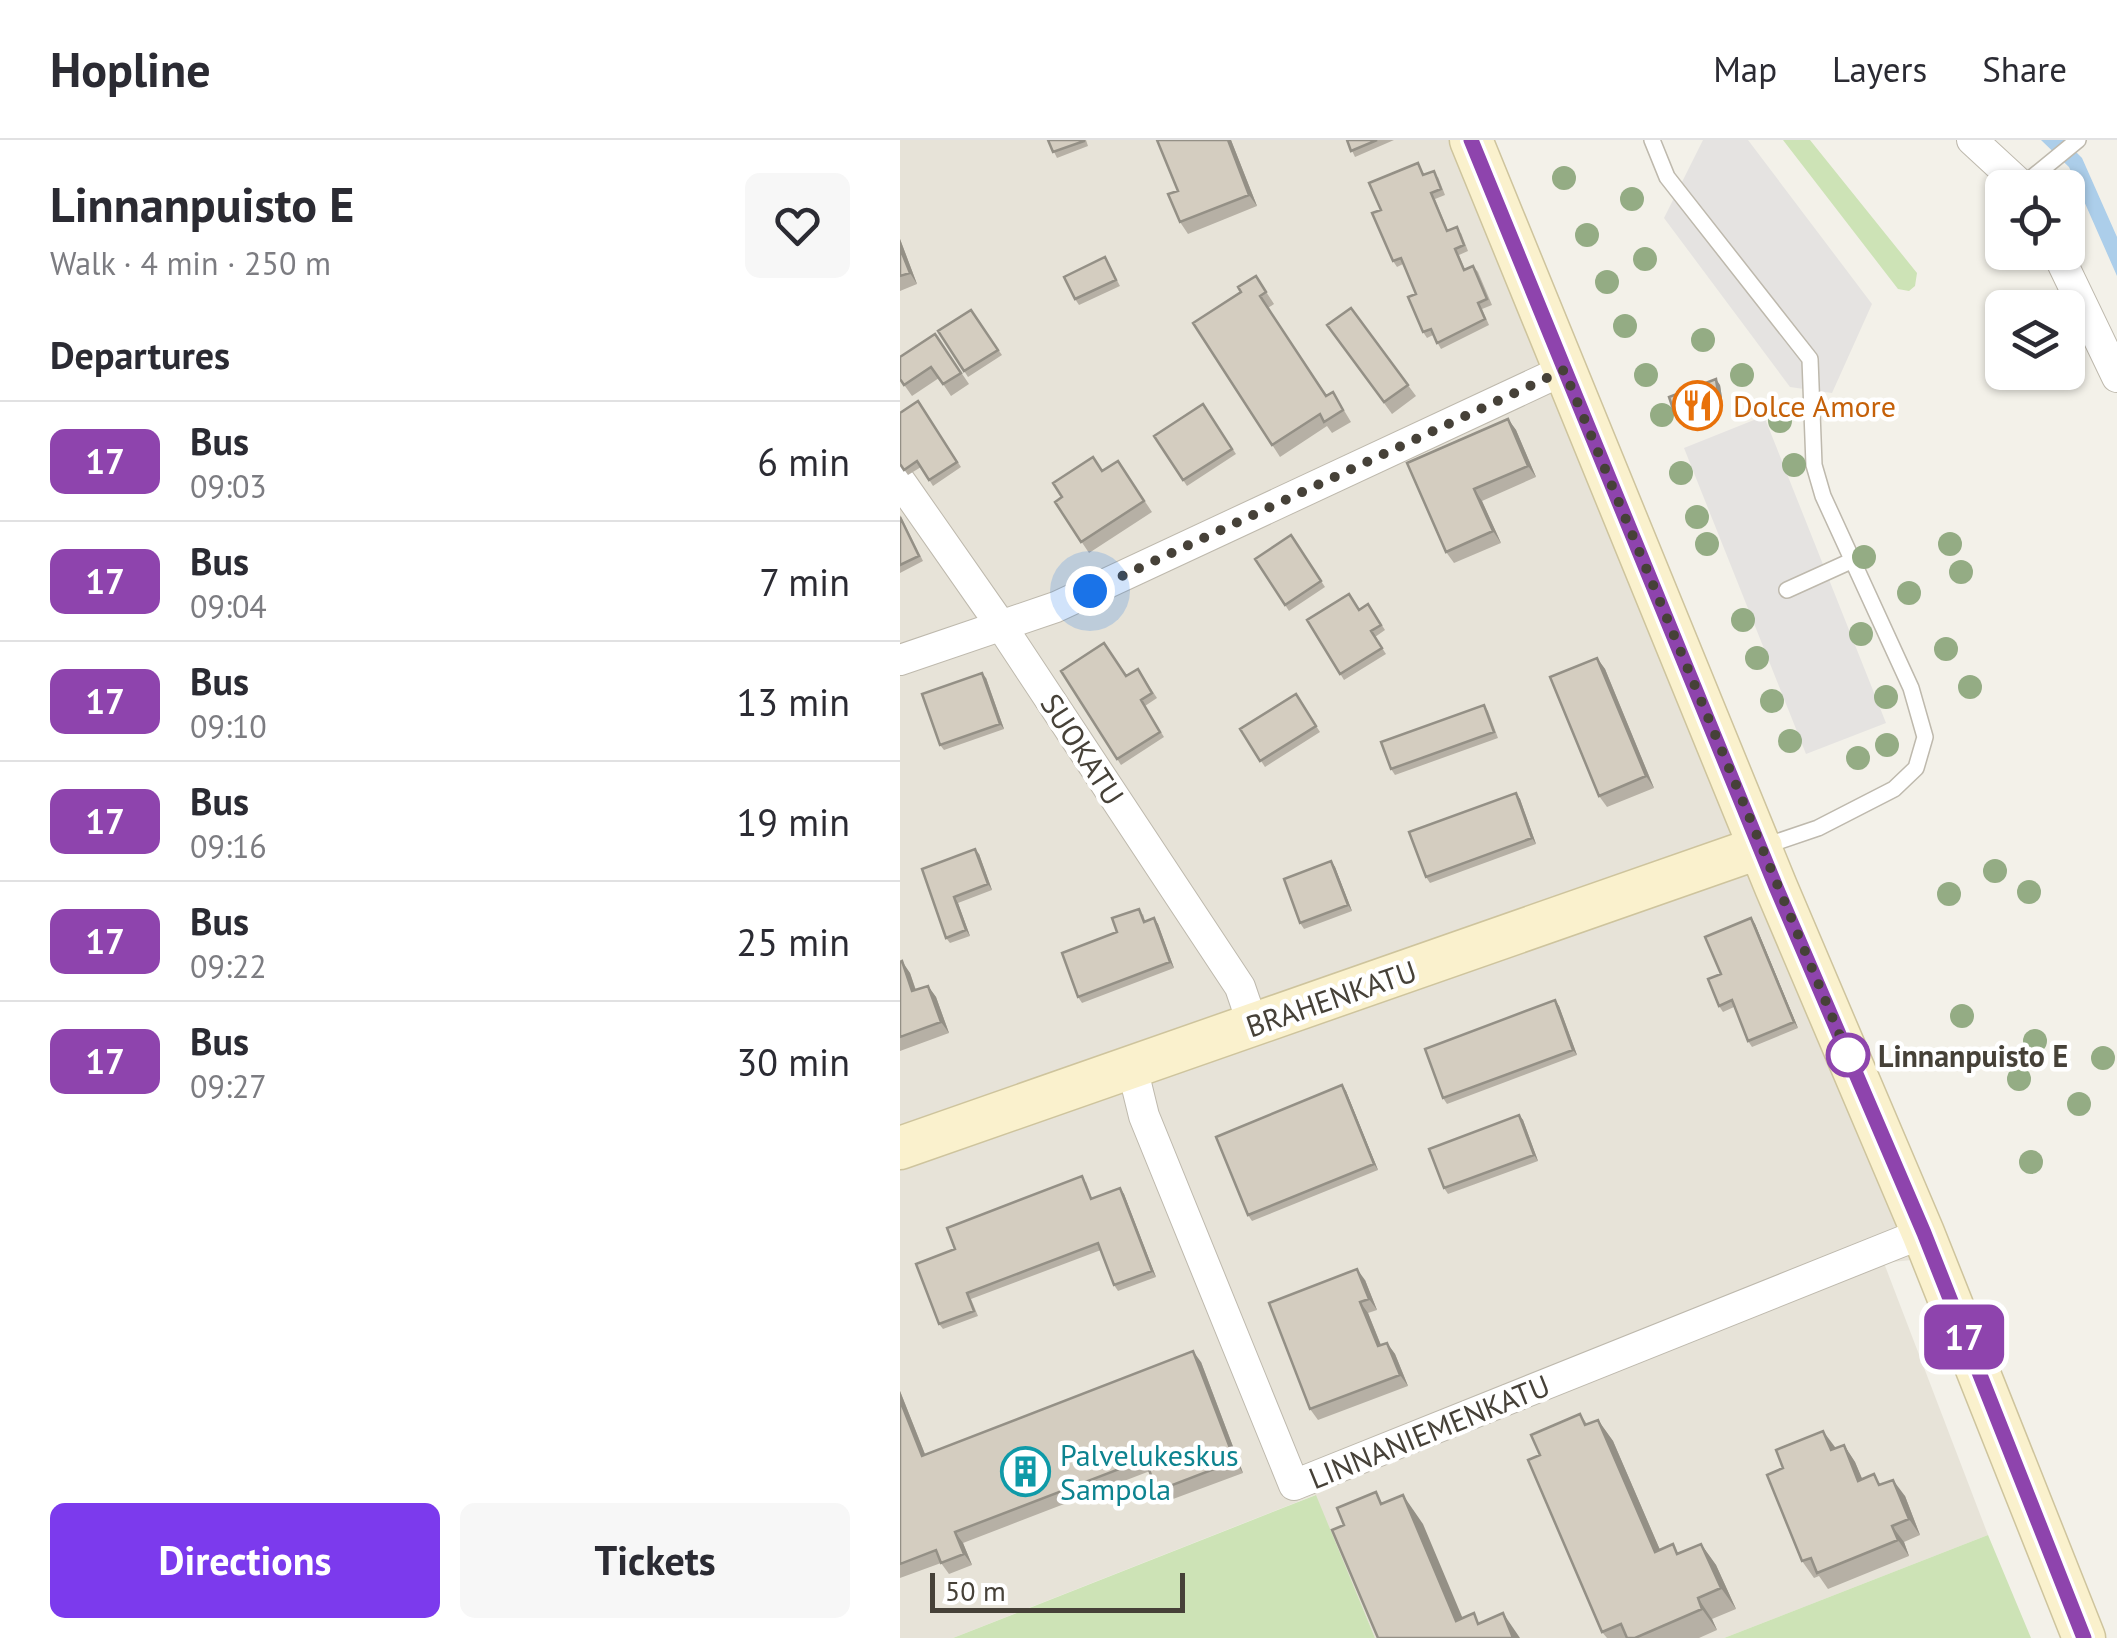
<!DOCTYPE html>
<html lang="en">
<head>
<meta charset="utf-8">
<style>
	:root { --surface:#fff; --page:#f7f7f7; --text:#2b2b33; --muted:#7c7c81; --line:#e1e1e2; --accent:#7c3aed }
	body { margin:0; font-family:"PT Sans",sans-serif; background:var(--page); color:var(--text); height:100vh; display:flex; flex-direction:column; font-size:38px; white-space:nowrap }
	* { box-sizing:border-box; margin:0 }
	p { font-size:32px; color:var(--muted) }
	.icon { flex:none; width:55px; height:55px; fill:none; stroke:currentColor; stroke-width:2; stroke-linecap:round; stroke-linejoin:round }
	.map { position:relative; flex:1; overflow:hidden }
	.panel { display:flex; flex-direction:column; background:var(--surface); width:900px }
	.panel>* { flex:none }
	.badge { padding:0 20px; border-radius:15px; font-size:35px; line-height:65px }
	.controls { position:absolute; left:1085px; top:30px; display:grid; gap:20px }
	.controls a { display:grid; place-items:center; width:100px; height:100px; border-radius:15px; background:var(--surface); box-shadow:0 2px 8px #0004; font-size:50px }
	.scale { position:absolute; left:30px; bottom:25px; width:255px; box-sizing:border-box; padding-left:10px; border:5px solid #464138; border-top:0; font-size:28px; line-height:35px; white-space:nowrap; color:#464138; -webkit-text-stroke:8px #fff; paint-order:stroke }
	.you { position:absolute; width:50px; height:50px; margin:-25px; border:8px solid #fff; border-radius:50%; background:#1a73e8; box-shadow:0 0 0 15px #1a73e833 }
	.map>.badge { position:absolute; translate:-50% -50%; box-shadow:0 0 0 5px #fff }
	h2 { padding:0 50px; font-size:38px; line-height:90px }
	.round { display:grid; place-items:center; flex:none; width:105px; height:105px; border-radius:15px; background:var(--page) }
	.headline { display:flex; align-items:center; justify-content:space-between; height:170px; padding:0 50px }
	h1 { font-size:48px; font-weight:700; line-height:75px }
	.action { display:flex; gap:20px; margin-top:auto; padding:20px 50px }
	.action a { flex:1; height:115px; border-radius:15px; background:var(--accent); color:#fff; font-size:40px; font-weight:700; line-height:115px; text-align:center }
	.action a+a { background:var(--page); color:var(--text) }
	ul { padding:0; list-style:none }
	li { display:flex; align-items:center; gap:30px; height:120px; padding:0 50px; border-top:2px solid var(--line) }
	li div { flex:1 }
	li b { display:block; font-size:38px }
	li em { font-style:normal }
	li .badge { min-width:110px; font-weight:700; text-align:center }
	header { display:flex; align-items:center; gap:60px; box-sizing:border-box; height:140px; padding:0 50px; background:var(--surface); border-bottom:2px solid var(--line) }
	header strong { font-size:48px }
	nav { display:flex; gap:55px; margin-inline-start:auto; font-size:35px }
	main { display:flex; flex:1; min-height:0 }
	.map>svg:first-child { display:block }
</style>
</head>
<body>
<header>
<strong>Hopline</strong>
<nav><a>Map</a><a>Layers</a><a>Share</a></nav>
</header>
<main>
<section class="panel">
<div class="headline"><div><h1>Linnanpuisto E</h1><p>Walk · 4 min · 250 m</p></div><a class="round"><svg class="icon" aria-label="heart" viewBox="0 0 24 24"><path d="M12 20l-8-8c-3-5 5-10 8-4 3-6 11-1 8 4z"/></svg></a></div>
<h2>Departures</h2>
<ul>
<li><span class="badge" style="background:#8e44ad;color:#fff">17</span><div><b>Bus</b><p>09:03</p></div><em>6 min</em></li>
<li><span class="badge" style="background:#8e44ad;color:#fff">17</span><div><b>Bus</b><p>09:04</p></div><em>7 min</em></li>
<li><span class="badge" style="background:#8e44ad;color:#fff">17</span><div><b>Bus</b><p>09:10</p></div><em>13 min</em></li>
<li><span class="badge" style="background:#8e44ad;color:#fff">17</span><div><b>Bus</b><p>09:16</p></div><em>19 min</em></li>
<li><span class="badge" style="background:#8e44ad;color:#fff">17</span><div><b>Bus</b><p>09:22</p></div><em>25 min</em></li>
<li><span class="badge" style="background:#8e44ad;color:#fff">17</span><div><b>Bus</b><p>09:27</p></div><em>30 min</em></li>
</ul>
<div class="action"><a>Directions</a><a>Tickets</a></div>
</section>
<div class="map">
<svg width="1217" height="1498" viewBox="0 0 1217 1498">
	<rect width="100%" height="100%" fill="#f3f1e9"/>
	<path fill="#e7e3d8" d="M0 0H554L1020 1119 984 1123 1088 1395 824 1498H475L415 1355 53 1498H0Z"/>
	<path fill="#cde3b6" d="M883 0H910L1017 133 1015 146 1009 151 998 149Z
		M416 1355 475 1498H53Z
		M1088 1395 1131 1498H824Z"/>
	<path fill="#e5e3e1" d="M803 0H848L972 164 932 253 890 247 764 78Z
		M864 276 986 583 906 614 784 308Z"/>
	<path fill="#acceea" d="M1141 0H1164L1182 18 1217 97V136L1169 27Z"/>
	<g fill="none" stroke-linecap="round" stroke-linejoin="round">
		<defs>
			<path id="lane" d="M752 0 767 37 910 219 914 325 923 356 1011 548 1025 597 1016 628 994 649 918 688 865 706
				M1123 45 1178 0
				M887 450 951 421"/>
			<path id="street" d="M1072 0 1124 48
				M1157 112 1217 237
				M0 341 102 487 340 847 353 885
				M0 520 156 467 664 230
				M232 927 244 976 394 1345 1023 1093"/>
			<path id="secondary" d="M571 0 876 747 1023 1093 1184 1498
				M0 1008 861 707"/>
		</defs>
		<use href="#lane" stroke="#beb9ad" stroke-width="18"/>
		<use href="#street" stroke="#beb9ad" stroke-width="32"/>
		<use href="#secondary" stroke="#cec49d" stroke-width="45"/>
		<use href="#lane" stroke="#fff" stroke-width="15"/>
		<use href="#street" stroke="#fff" stroke-width="30"/>
		<use href="#secondary" stroke="#faf1cd" stroke-width="42"/>
	</g>
	<g fill="#94ac84">
		<circle cx="664" cy="38" r="12"/>
		<circle cx="732" cy="59" r="12"/>
		<circle cx="687" cy="95" r="12"/>
		<circle cx="745" cy="119" r="12"/>
		<circle cx="707" cy="142" r="12"/>
		<circle cx="725" cy="186" r="12"/>
		<circle cx="803" cy="200" r="12"/>
		<circle cx="746" cy="235" r="12"/>
		<circle cx="842" cy="235" r="12"/>
		<circle cx="762" cy="275" r="12"/>
		<circle cx="880" cy="281" r="12"/>
		<circle cx="894" cy="325" r="12"/>
		<circle cx="781" cy="333" r="12"/>
		<circle cx="797" cy="377" r="12"/>
		<circle cx="807" cy="404" r="12"/>
		<circle cx="1050" cy="404" r="12"/>
		<circle cx="964" cy="417" r="12"/>
		<circle cx="1061" cy="432" r="12"/>
		<circle cx="1009" cy="453" r="12"/>
		<circle cx="843" cy="480" r="12"/>
		<circle cx="961" cy="494" r="12"/>
		<circle cx="1046" cy="509" r="12"/>
		<circle cx="857" cy="518" r="12"/>
		<circle cx="1070" cy="547" r="12"/>
		<circle cx="986" cy="557" r="12"/>
		<circle cx="872" cy="561" r="12"/>
		<circle cx="890" cy="601" r="12"/>
		<circle cx="987" cy="605" r="12"/>
		<circle cx="958" cy="618" r="12"/>
		<circle cx="1095" cy="731" r="12"/>
		<circle cx="1129" cy="752" r="12"/>
		<circle cx="1049" cy="754" r="12"/>
		<circle cx="1062" cy="876" r="12"/>
		<circle cx="1135" cy="901" r="12"/>
		<circle cx="1203" cy="918" r="12"/>
		<circle cx="1119" cy="939" r="12"/>
		<circle cx="1179" cy="964" r="12"/>
		<circle cx="1131" cy="1022" r="12"/>
	</g>
	<path fill="#b6b0a5" d="M148 0H186L188 6 157 18Z
		M257 0H331L357 66 288 94 280 82 278 51Z
		M447 0H494L455 17Z
		M518 23 524 34 538 37 545 55 535 59 548 91 561 93 568 111 559 115 565 130 573 126 578 132 592 165 582 169 589 185 541 209 533 195 527 198 523 192 516 154 503 124 497 127 493 121 481 70Z
		M0 99 17 144 0 151Z
		M205 117 220 146 179 165 175 159Z
		M356 136 374 164 368 168 427 256 433 252 451 282 432 293 427 286 380 317 293 183 341 152Z
		M451 168 516 256 492 274 427 185Z
		M71 170 102 215 68 237 38 191Z
		M35 194 69 244 51 256 39 238 12 256 0 239Z
		M820 245 822 258 815 267 786 278H778L774 272Z
		M18 261 61 327 33 346 21 327 8 335 0 324Z
		M303 264 336 314 287 346 254 296Z
		M608 279 616 290 636 337 582 361 601 403 554 423 546 412Z
		M218 321 252 372 189 413 155 362Z
		M0 375 23 421 0 433Z
		M391 395 425 447 389 471 355 419Z
		M468 464 485 490 475 497 486 514 444 540 407 480 460 470Z
		M697 518 705 529 754 648 707 667 699 656Z
		M161 531 226 536 242 535 257 558 245 566 264 597 221 625Z
		M86 538 104 589 44 610 40 605Z
		M396 554 420 592 365 627 340 589Z
		M584 565 588 571 598 598 495 635 491 629Z
		M616 653 620 659 636 704 530 743 526 737Z
		M79 714 92 750 58 763 70 796 50 803 46 798 22 729Z
		M431 721 435 727 452 771 404 789 400 783Z
		M243 774 245 781 254 778 258 784 274 828 182 863 178 857 217 792Z
		M851 778 855 784 898 888 852 907 848 901 834 867 823 872 819 866 821 834Z
		M0 822 10 833 16 850 28 846 36 857 49 893 0 911Z
		M655 860 659 866 677 915 547 964 543 958Z
		M442 945 446 951 478 1030 352 1081 348 1075Z
		M619 975 623 980 638 1021 548 1054 544 1048Z
		M186 1042 192 1058 220 1048 224 1054 256 1137 218 1151 214 1145 201 1110 71 1159 78 1176 43 1189 39 1184 55 1109Z
		M465 1140 477 1170 468 1173 481 1205 487 1203 495 1214 508 1246 418 1280 410 1269Z
		M301 1222 343 1333 265 1362 257 1351 250 1331 63 1403 72 1425 49 1434 41 1423 0 1438V1251L25 1314Z
		M680 1274 687 1284 698 1280 713 1301 760 1410 779 1413 801 1404 816 1425 836 1469 812 1479 817 1490 799 1498H707L702 1492Z
		M944 1305 955 1322 962 1339 981 1344 1005 1356 1020 1395 1004 1402 1009 1416 928 1449 919 1436 914 1438 902 1421 935 1309Z"/>
	<path fill="#949086" d="M328 0H331L357 66 349 55Z
		M0 99 17 144 10 133 0 108Z
		M816 239 820 245 822 258 815 267 811 262Z
		M608 279 616 290 636 337 628 326Z
		M574 349 582 361 601 403 593 391Z
		M697 518 705 529 754 648 746 636Z
		M82 533 86 538 104 589 100 584Z
		M616 653 620 659 636 704 632 698Z
		M75 709 79 714 92 750 88 744Z
		M431 721 435 727 452 771 448 765Z
		M54 757 58 763 70 796 66 790Z
		M254 778 258 784 274 828 270 822Z
		M851 778 855 784 898 888 894 882Z
		M2 821 10 833 20 863 12 851Z
		M28 846 36 857 49 893 41 882Z
		M655 860 659 866 677 915 673 910Z
		M442 945 446 951 478 1030 474 1024Z
		M619 975 623 980 638 1021 634 1015Z
		M220 1048 224 1054 256 1137 252 1131Z
		M457 1129 465 1140 477 1170 469 1159Z
		M460 1162 468 1173 486 1218 478 1206Z
		M487 1203 495 1214 508 1246 500 1235Z
		M293 1211 301 1222 343 1333 335 1321Z
		M0 1251 30 1327 22 1316 0 1260Z
		M698 1280 713 1301 770 1433 755 1412Z
		M923 1291 935 1307 943 1327 931 1310Z
		M944 1305 955 1322 970 1357 958 1341Z
		M993 1340 1005 1356 1020 1395 1009 1379Z
		M503 1355 523 1384 571 1498 556 1481Z
		M992 1386 1004 1402 1009 1416 998 1400Z
		M55 1392 63 1403 72 1425 64 1414Z
		M801 1404 816 1425 836 1469 821 1448Z
		M798 1458 812 1479 817 1490 802 1469Z
		M603 1473 620 1498H613Z"/>
	<path fill="#d4cdc0" stroke="#949086" stroke-width="2.5" d="M148 0H184V1L153 12Z
		M257 0H328L349 55 280 82 268 54 278 51Z
		M447 0H477L451 11Z
		M518 23 523 35 534 31 541 49 531 53 547 91 557 87 564 105 555 109 564 130 573 126 587 159 578 163 585 179 537 203 531 189 523 192 508 157 516 154 501 118 493 121 472 73 481 70 469 43Z
		M0 108 10 133 0 136Z
		M205 117 216 140 175 159 164 137Z
		M356 136 366 152 360 156 426 256 433 252 443 270 424 282 420 274 372 305 293 183 341 152 338 147Z
		M451 168 508 245 484 262 427 185Z
		M71 170 98 210 64 231 38 191Z
		M35 194 61 233 43 244 31 227 4 245 0 239V217Z
		M816 239 818 253 811 262 782 272H774L769 257Z
		M18 261 57 322 29 340 17 321 4 330 0 324V273Z
		M303 264 332 309 283 340 254 296Z
		M608 279 628 326 574 349 593 391 546 412 507 323Z
		M193 317 202 331 218 321 244 361 181 402 155 362 162 357 153 343Z
		M0 377 19 416 0 425Z
		M391 395 421 441 385 465 355 419Z
		M449 454 459 470 468 464 481 485 471 491 482 508 440 534 407 480Z
		M204 503 226 536 238 529 252 553 241 560 260 592 217 619 161 531Z
		M697 518 746 636 699 656 650 537Z
		M82 533 100 584 40 605 22 554Z
		M396 554 416 586 360 621 340 589Z
		M584 565 594 592 491 629 481 602Z
		M616 653 632 698 526 737 509 692Z
		M75 709 88 744 54 757 66 790 46 798 22 729Z
		M431 721 448 765 400 783 384 739Z
		M239 769 244 782 254 778 270 822 178 857 162 813 217 792 212 778Z
		M851 778 894 882 848 901 832 860 819 866 808 839 821 834 805 797Z
		M2 821 12 851 28 846 41 882 0 897V822Z
		M655 860 673 910 543 958 525 909Z
		M442 945 474 1024 348 1075 316 997Z
		M619 975 634 1015 544 1048 529 1009Z
		M182 1036 191 1059 220 1048 252 1131 214 1145 198 1103 67 1153 74 1171 39 1184 16 1124 55 1109 47 1088Z
		M457 1129 469 1159 460 1162 478 1206 487 1203 500 1235 410 1269 369 1163Z
		M293 1211 335 1321 257 1351 245 1319 55 1392 64 1414 41 1423 36 1410 0 1424V1260L22 1316Z
		M680 1274 685 1285 698 1280 755 1412 773 1404 777 1414 801 1404 821 1448 798 1458 802 1469 735 1498H727L721 1484 702 1492 628 1320 640 1315 631 1295Z
		M923 1291 931 1310 944 1305 958 1341 974 1334 979 1345 993 1340 1009 1379 992 1386 998 1400 917 1433 911 1418 902 1421 867 1335 883 1328 876 1310Z
		M476 1352 481 1364 503 1355 556 1481 574 1473 578 1484 603 1473 613 1498H478L432 1390 444 1385 437 1368Z"/>
	<g fill="none" stroke-linecap="round" stroke-linejoin="round">
		<defs>
			<path id="line" d="M571 0 876 747 1024 1093 1184 1498"/>
		</defs>
		<use href="#line" stroke="#fff" stroke-width="22"/>
		<use href="#line" stroke="#8e44ad" stroke-width="15"/>
		<path stroke="#464138" stroke-width="10" stroke-dasharray="0 18" d="M190 451 664 230 950 920 948 915"/>
	</g>
	<defs>
		<symbol id="restaurant-ring" viewBox="-11 -11 22 22"><circle r="9.5" fill="#fff" stroke="#e8710a" stroke-width="1.5"/><path d="M-5-6h1v4h1v-4h1v4h1v-4h1v5L-1.5 .5V6h-2V.5L-5-1ZM5-6V6H3V1.5H1.5Q1.5-4 5-6Z" fill="#e8710a"/></symbol>
		<symbol id="building-ring" viewBox="-11 -11 22 22"><circle r="9.5" fill="#fff" stroke="#0f9aa8" stroke-width="1.5"/><path d="M-4-6H4V6H1V3H-1V6H-4ZM-2.5-4.3h1.7v1.8h-1.7ZM.8-4.3h1.7v1.8H.8ZM-2.5-1h1.7V.8h-1.7ZM.8-1h1.7V.8H.8Z" fill="#0f9aa8"/></symbol>
	</defs>
	<g fill-rule="evenodd">
		<use href="#restaurant-ring" x="770" y="238" width="55" height="55"/>
		<use href="#building-ring" x="98" y="1304" width="55" height="55"/>
	</g>
	<circle fill="#fff" stroke="#8e44ad" stroke-width="5" cx="948" cy="915" r="20"/>
	<g text-anchor="middle" dominant-baseline="central" stroke-width="9" stroke-linejoin="round" paint-order="stroke">
		<g font-size="30" fill="#c56008" stroke="#fff" text-anchor="start">
			<text x="833" y="265">Dolce Amore</text>
		</g>
		<g font-size="30" fill="#464138" stroke="#fff">
			<text transform="translate(183 609) rotate(57)">SUOKATU</text>
			<text transform="translate(431 858) rotate(-19)">BRAHENKATU</text>
			<text transform="translate(529 1291) rotate(-22)">LINNANIEMENKATU</text>
		</g>
		<g font-size="30" font-weight="bold" fill="#464138" stroke="#fff" text-anchor="start">
			<text x="978" y="915">Linnanpuisto E</text>
		</g>
		<g font-size="30" fill="#0d838f" stroke="#fff" text-anchor="start">
			<text x="160" y="1314">Palvelukeskus<tspan x="160" dy="34">Sampola</tspan></text>
		</g>
	</g>
</svg>
<div class="controls">
<a><svg class="icon" aria-label="locate" viewBox="0 0 24 24"><circle cx="12" cy="12" r="6"/><path d="M12 2v4M12 18v4M2 12h4M18 12h4"/></svg></a>
<a><svg class="icon" aria-label="layers" viewBox="0 0 24 24"><path d="M12 4l9 5-9 5-9-5zM3 14l9 5 9-5"/></svg></a>
</div>
<div class="scale">50 m</div>
<div class="you" style="left:190px;top:451px"></div>
<b class="badge" style="left:1064px;top:1197px;background:#8e44ad;color:#fff">17</b>
</div>
</main>
</body>
</html>
